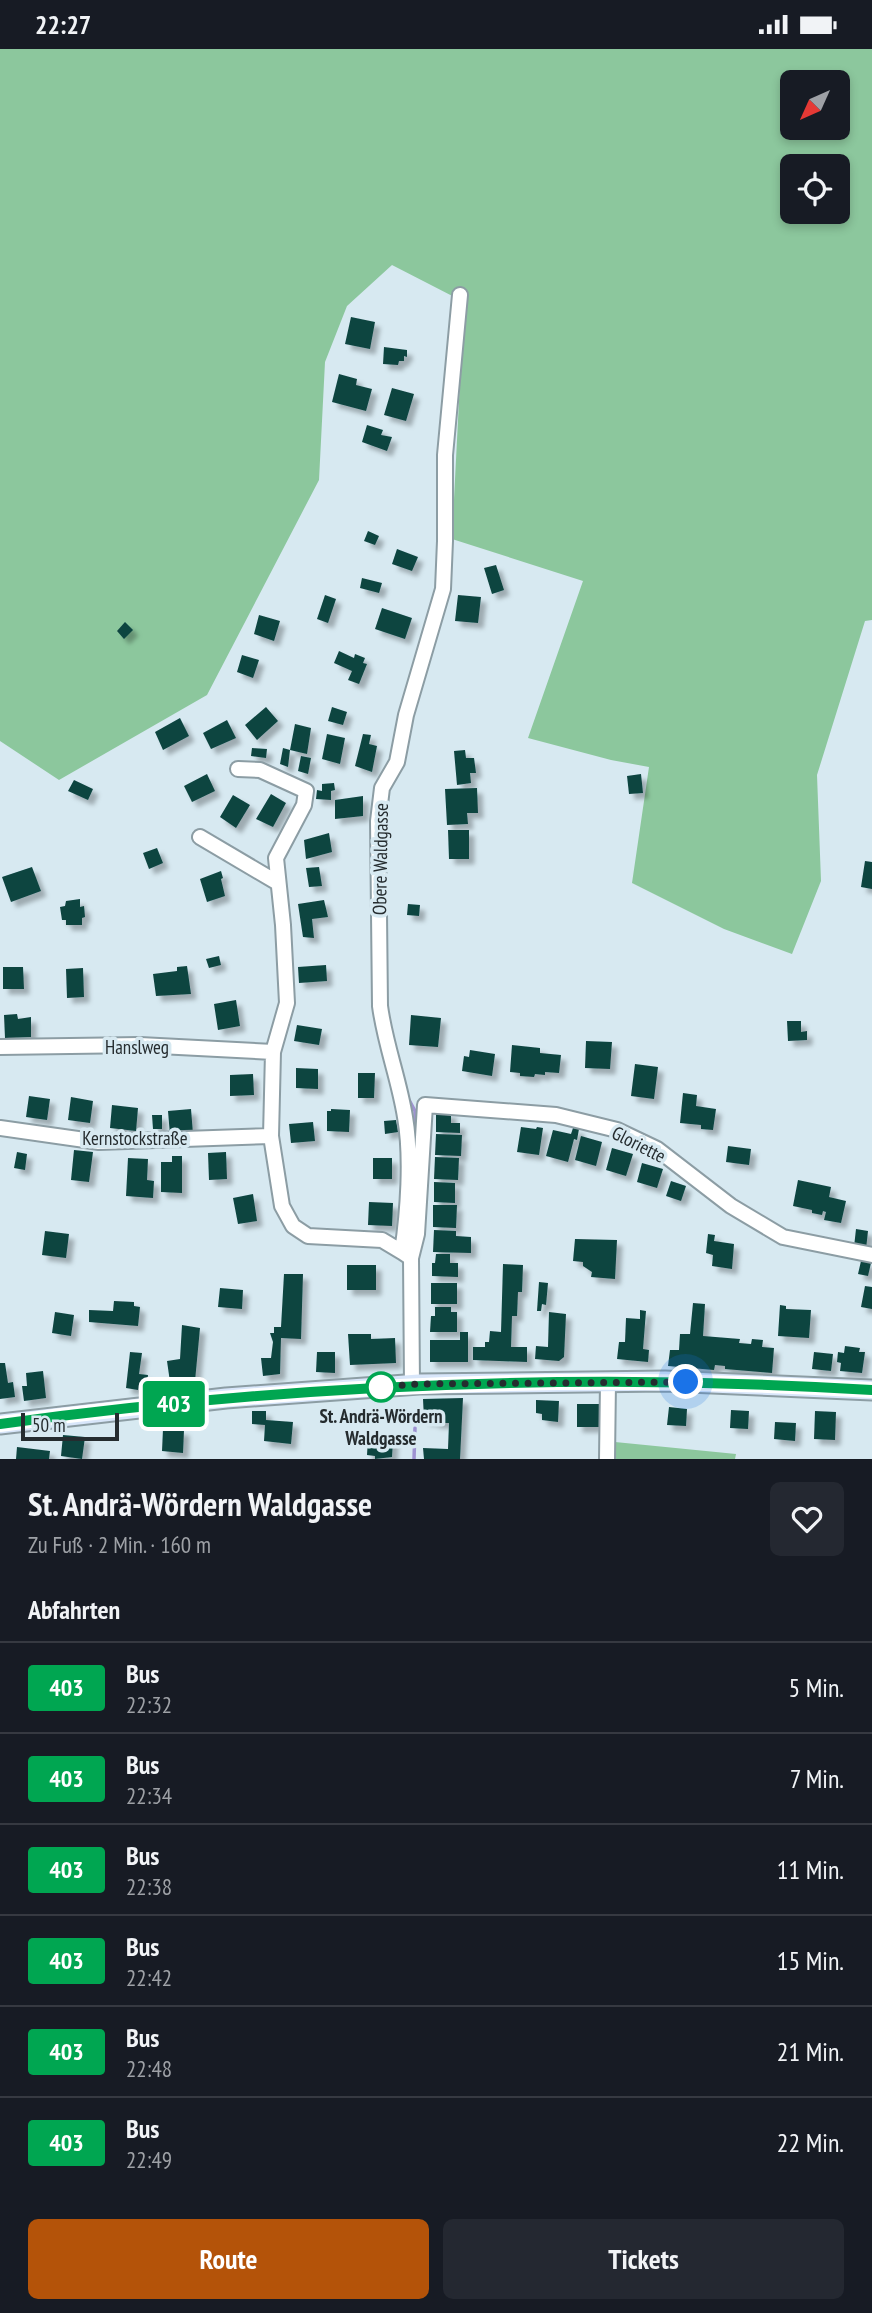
<!DOCTYPE html>
<html lang="de">
<head>
<meta charset="utf-8">
<style>
	:root { --surface:#171b24; --page:#242831; --text:#f1f3f6; --muted:#9ea1a6; --line:#363941; --accent:#b45309 }
	body { margin:0; font-family:"PT Sans Narrow",sans-serif; background:var(--page); color:var(--text); height:100vh; display:flex; flex-direction:column; font-size:26px; white-space:nowrap }
	* { box-sizing:border-box; margin:0 }
	p { font-size:23px; color:var(--muted) }
	.icon { flex:none; width:38px; height:38px; fill:none; stroke:currentColor; stroke-width:2; stroke-linecap:round; stroke-linejoin:round }
	.map { position:relative; height:1410px; overflow:hidden }
	.drawer { display:flex; flex-direction:column; background:var(--surface); flex:1 }
	.drawer>* { flex:none }
	.badge { padding:0 14px; border-radius:5px; font-size:24px; line-height:46px }
	.needle { width:46px; rotate:225deg }
	.controls { position:absolute; left:780px; top:21px; display:grid; gap:14px }
	.controls a { display:grid; place-items:center; width:70px; height:70px; border-radius:10px; background:var(--surface); box-shadow:0 4px 10px #0003; font-size:35px }
	.scale { position:absolute; left:21px; bottom:18px; width:98px; box-sizing:border-box; padding-left:7px; border:4px solid #252c2f; border-top:0; font-size:19px; line-height:24px; white-space:nowrap; color:#252c2f; -webkit-text-stroke:5px #d7e9f1; paint-order:stroke }
	.you { position:absolute; width:35px; height:35px; margin:-18px; border:5px solid #fff; border-radius:50%; background:#1a73e8; box-shadow:0 0 0 10px #1a73e833 }
	.map>.badge { position:absolute; translate:-50% -50%; box-shadow:0 0 0 4px #fff }
	h2 { padding:0 28px; font-size:26px; line-height:63px }
	.round { display:grid; place-items:center; flex:none; width:74px; height:74px; border-radius:10px; background:var(--page) }
	.overview { display:flex; align-items:center; justify-content:space-between; height:119px; padding:0 28px }
	h1 { font-size:33px; font-weight:600; line-height:52px }
	.primary-button { display:flex; gap:14px; margin-top:auto; padding:14px 28px }
	.primary-button a { flex:1; height:80px; border-radius:10px; background:var(--accent); color:#fff; font-size:28px; font-weight:600; line-height:80px; text-align:center }
	.primary-button a+a { background:var(--page); color:var(--text) }
	ul { padding:0; list-style:none }
	li { display:flex; align-items:center; gap:21px; height:91px; padding:0 28px; border-top:2px solid var(--line) }
	li div { flex:1 }
	li b { display:block; font-size:26px }
	li em { font-style:normal }
	li .badge { min-width:77px; font-weight:700; text-align:center }
	.status { display:flex; justify-content:space-between; align-items:center; height:49px; padding:0 35px; background:var(--surface); direction:ltr }
	.status svg { height:19px; fill:currentColor }
	.map>svg:first-child { display:block }
</style>
</head>
<body>
<div class="status"><b>22:27</b><svg viewBox="0 0 49 12"><path d="M0 12V9h3v3zM5 12V6h3v6zM10 12V3h3v9zM15 12V0h3v12zM26 1h20v11H26zM47 4h2v5h-2z"/></svg></div>
<div class="map">
<svg width="872" height="1410" viewBox="0 0 872 1410">
	<defs>
		<filter id="shadow"><feDropShadow dx="5.5" dy="5.5" stdDeviation="2" flood-color="#0004"/></filter>
	</defs>
	<rect width="100%" height="100%" fill="#d7e9f1"/>
	<path fill="#8cc79d" fill-rule="evenodd" d="M0 0H872V571L865 572 817 726 821 832 792 905 724 880 632 834 649 718 611 711 528 689 583 532 452 490 464 253 392 216 347 257 325 313 319 431 207 646 59 731 0 692ZM793 33H838V79H793ZM793 117H838V163H793Z
		M615 1393 736 1405 735 1410H615Z"/>
	<g fill="none" stroke-linecap="round" stroke-linejoin="round">
		<path stroke="#9e92d1" stroke-width="3.5" d="M408 1049 415 1062V1096
			M414 1410 415 1379"/>
	</g>
	<path fill="#0d4441" filter="url(#shadow)" d="M351 268 375 273 370 300 345 295Z
		M384 298 407 301V308L404 307V312H399L398 316 383 315Z
		M339 325 357 330 356 336 372 340 366 362 332 353Z
		M392 339 414 345 406 372 384 366Z
		M367 376 383 381 381 386 392 388 387 402 362 393Z
		M368 482 379 487 375 496 364 492Z
		M397 500 418 508 412 522 392 515Z
		M496 516 504 541 492 545 484 519Z
		M362 529 382 534 379 544 360 539Z
		M325 546 336 550 328 574 317 570Z
		M458 546 481 548 478 574 455 572Z
		M382 559 412 569 405 590 375 580Z
		M259 566 280 572 274 592 254 585Z
		M125 573 133 581 124 590 117 582Z
		M339 602 354 609 355 605 365 609 363 614 367 615 359 635 348 631 352 622 334 614Z
		M242 606 259 611 253 629 237 623Z
		M266 658 278 672 257 691 245 676Z
		M332 658 347 663 343 676 328 672Z
		M180 669 189 687 163 701 155 683Z
		M227 671 236 689 211 700 203 684Z
		M295 675 311 679 307 705 290 701Z
		M327 685 345 689 340 715 322 710Z
		M363 685 371 686 369 695 377 697 372 723 355 717Z
		M252 699 267 700 266 709 251 707Z
		M283 699 290 701 288 718 280 715Z
		M465 701 466 709H474L476 724H470L471 734 457 736 454 702Z
		M301 707 311 709 308 725 298 722Z
		M207 725 215 742 192 753 184 737Z
		M641 725 643 744 629 745 627 727Z
		M74 731 93 740 88 751 68 742Z
		M334 734 335 741 331 742V751L316 750 317 741 322 742V735Z
		M477 739 478 764H467L468 775 447 776 445 740Z
		M271 745 286 754 273 778 256 770Z
		M233 746 250 756 236 779 220 768Z
		M363 747V767L335 770V751Z
		M448 781H469V810H449Z
		M329 784 332 803 306 810 304 791Z
		M157 799 163 814 149 820 143 804Z
		M865 812 872 813V840L861 838Z
		M32 818 41 842 11 853 2 828Z
		M319 818 322 837 309 838 306 819Z
		M221 822 223 829 221 830 225 847 207 853 200 830Z
		M80 850V858L84 857 85 868 82 869V876H66V871H62L60 858 65 857 66 852Z
		M324 851 328 868 312 870 314 889 303 888 298 855Z
		M408 855 420 856 419 867 407 866Z
		M219 907 221 916 209 919 206 910Z
		M326 916 327 932 299 934 298 918Z
		M187 917 191 945 156 947 153 925 177 922V918Z
		M3 918H23L24 940H3Z
		M83 919 84 948 67 949 66 920Z
		M236 951 240 977 218 981 214 955Z
		M17 965 18 970 31 968V988L5 989 4 966Z
		M411 966 441 969 438 998 409 996Z
		M787 972H801V983L807 982V991L788 992Z
		M297 976 322 980 319 996 294 992Z
		M586 992 612 993 610 1020 585 1019Z
		M512 996 540 999V1004L561 1006 559 1024 545 1023V1026L535 1025 534 1028 520 1027V1024L510 1023Z
		M470 1001 495 1005 492 1027 462 1022 464 1007 469 1008Z
		M635 1015 658 1018 654 1050 631 1047Z
		M296 1019 318 1020V1040L296 1039Z
		M358 1024H375L374 1049H358Z
		M253 1025 254 1046 230 1047V1026Z
		M683 1044 697 1046 696 1057 716 1060 713 1081 701 1080V1076L680 1074Z
		M29 1047 50 1050 47 1071 26 1068Z
		M71 1048 93 1052 90 1074 68 1071Z
		M112 1056 138 1059 136 1082 110 1079Z
		M191 1060 193 1085 170 1086 168 1062Z
		M331 1060 350 1061 349 1083 327 1082V1062H331Z
		M436 1063H451V1074H460V1084L436 1083Z
		M152 1066H162V1080H153Z
		M396 1071 398 1083 385 1085 384 1072Z
		M313 1073 315 1092 291 1094 289 1075Z
		M521 1078 536 1080 537 1078 543 1079 539 1106 517 1103Z
		M573 1079 579 1080 577 1091 574 1090 568 1113 546 1107 553 1081 571 1085Z
		M436 1085 462 1086 461 1107 435 1106Z
		M581 1087 602 1093 596 1117 575 1111Z
		M728 1097 751 1100 749 1116 726 1113Z
		M612 1099 633 1105 626 1127 606 1121Z
		M74 1101 93 1103 89 1133 71 1131Z
		M17 1103 27 1105 25 1121 14 1119Z
		M226 1103 227 1130 209 1131 208 1104Z
		M172 1107H182V1144L161 1143V1113H172Z
		M435 1108 459 1109 458 1131 434 1130Z
		M128 1109 148 1110 147 1131 154 1132 153 1149 126 1147Z
		M373 1109H392V1130H373Z
		M642 1114 663 1120 657 1139 637 1133Z
		M798 1131 831 1138 829 1148 846 1152 841 1174 824 1171 826 1163 823 1162 822 1166 812 1164V1161L793 1157Z
		M671 1132 686 1137 681 1152 666 1147Z
		M434 1133 455 1134V1154L434 1153Z
		M253 1145 257 1172 238 1175 233 1149Z
		M369 1153 393 1154 392 1177 368 1176Z
		M433 1156H457L456 1179 433 1178Z
		M856 1180 868 1182 866 1200 854 1198Z
		M434 1181 456 1182V1187L471 1188V1204L433 1203Z
		M45 1182 69 1185 66 1209 42 1206Z
		M708 1185 715 1186 714 1192 734 1195 732 1220 712 1217 713 1206 706 1204Z
		M575 1190 617 1191 615 1230 591 1228 592 1223 583 1217V1213L573 1212Z
		M436 1205H450V1214H458V1228L432 1227V1214H435Z
		M861 1212 871 1214 868 1227 858 1225Z
		M503 1215 523 1216 522 1243H518L517 1267H512L511 1298H527V1313L473 1311V1298H485V1293H489L490 1282 501 1283Z
		M347 1216H376V1241H347Z
		M284 1225H303L301 1290 281 1289 280 1325 263 1327 261 1309H271L273 1293 270 1284H274V1278H281Z
		M539 1233 548 1234 546 1256 542 1255 541 1262H537Z
		M431 1234H457V1255H431Z
		M865 1237 872 1238V1260L861 1258Z
		M220 1239 243 1241 242 1260 218 1258Z
		M114 1252 134 1253V1257L140 1258 138 1277 89 1273V1261L113 1262Z
		M693 1254 705 1255 703 1287 740 1290 739 1294 751 1295 752 1290 763 1291 762 1298 774 1299 772 1324 725 1320V1317L715 1316 714 1321 668 1317 670 1301H679L680 1285H690Z
		M780 1256 786 1257V1260L811 1261 809 1289 778 1287Z
		M435 1258H451V1263H457V1283H430L431 1267H435Z
		M640 1261 646 1262 643 1300 649 1301 648 1313 617 1310 619 1293H625L626 1269 640 1270Z
		M55 1263 74 1266 71 1287 52 1284Z
		M549 1263 566 1265 564 1308 559 1312 535 1310 536 1297 548 1298Z
		M182 1276 200 1279 195 1332 170 1333 167 1312 180 1310Z
		M460 1283H468V1313H430V1291H460Z
		M348 1285H371V1290L395 1289 396 1314 350 1316Z
		M845 1297 860 1299 859 1303H865L862 1324 840 1322 841 1314 837 1313 838 1303 844 1304Z
		M130 1303 142 1304 139 1325 148 1326 147 1335H139L138 1341 126 1339Z
		M317 1303H335V1324L316 1323Z
		M814 1303 833 1305 831 1322 812 1320Z
		M0 1314H5L8 1334 13 1333 15 1348 0 1350Z
		M43 1322 46 1349 24 1352 22 1337H27L26 1324Z
		M463 1349 460 1410H424L423 1399 448 1400 449 1374H434V1372L424 1371 423 1350Z
		M536 1351 559 1352 558 1373 542 1371V1365L536 1364Z
		M577 1355H599V1378H577Z
		M669 1358 687 1360 686 1377 667 1376Z
		M731 1361 749 1362 748 1380 730 1379Z
		M252 1362H266V1371L293 1373 291 1395 264 1392 265 1376 252 1375Z
		M815 1362 836 1363 835 1391 814 1390Z
		M775 1373 796 1374 795 1392 774 1390Z
		M163 1380 184 1381 183 1404 162 1402Z
		M63 1386 85 1388 82 1410 61 1407Z
		M368 1389 393 1390 392 1408 375 1410V1407L367 1406Z
		M17 1398 50 1402 49 1410H16Z"/>
	<g fill="none" stroke-linecap="round" stroke-linejoin="round">
		<defs>
			<path id="street" d="M238 720 260 721 306 742 304 756 276 809 283 876 287 954 273 1003 271 1087 282 1157 293 1177 308 1187 382 1191 402 1203
				M200 788 278 834
				M0 998 140 996 273 1003
				M0 1079 99 1093 271 1087
				M411 1209 417 1185 425 1056 556 1066 617 1081 657 1100 731 1157 783 1188 872 1206
				M412 1336 411 1209 402 1203C408 1163 412 1108 405 1068 399 1030 385 995 380 957L378 772 382 739 397 713 406 666 443 540 445 492V406L460 246
				M607 1410 608 1333"/>
			<path id="secondary" d="M0 1375 226 1349 419 1335 665 1332 872 1341"/>
		</defs>
		<use href="#street" stroke="#8c9da4" stroke-width="18"/>
		<use href="#secondary" stroke="#8c9da4" stroke-width="23"/>
		<use href="#street" stroke="#fff" stroke-width="14"/>
		<use href="#secondary" stroke="#d8e6fa" stroke-width="19"/>
	</g>
	<g fill="none" stroke-linecap="round" stroke-linejoin="round">
		<defs>
			<path id="line" d="M0 1375C290 1335 580 1323 872 1341"/>
		</defs>
		<use href="#line" stroke="#fff" stroke-width="16"/>
		<use href="#line" stroke="#00a651" stroke-width="10"/>
		<path stroke="#252c2f" stroke-width="7" stroke-dasharray="0 12.6" d="M381 1338H379L419 1335 686 1333"/>
	</g>
	<circle fill="#fff" stroke="#00a651" stroke-width="3.5" cx="381" cy="1338" r="14"/>
	<g text-anchor="middle" dominant-baseline="central" stroke-width="7" stroke-linejoin="round" paint-order="stroke">
		<g font-size="19" fill="#252c2f" stroke="#d7e9f1">
			<text transform="translate(380 810) rotate(-89)">Obere Waldgasse</text>
			<text x="137" y="998">Hanslweg</text>
			<text x="135" y="1089">Kernstockstraße</text>
			<text transform="translate(639 1095) rotate(27)">Gloriette</text>
		</g>
		<g font-size="19" font-weight="bold" fill="#252c2f" stroke="#d7e9f1">
			<text x="381" y="1367">St. Andrä-Wördern<tspan x="381" dy="22">Waldgasse</tspan></text>
		</g>
	</g>
</svg>
<div class="controls">
<a><svg class="needle" viewBox="-14 -14 28 28"><path d="M0-13l5 13h-10z" fill="#e53935"/><path d="M0 13l5-13h-10z" fill="#9ea1a6"/></svg></a>
<a><svg class="icon" aria-label="locate" viewBox="0 0 24 24"><circle cx="12" cy="12" r="6"/><path d="M12 2v4M12 18v4M2 12h4M18 12h4"/></svg></a>
</div>
<div class="scale">50 m</div>
<div class="you" style="left:686px;top:1333px"></div>
<b class="badge" style="left:174px;top:1355px;background:#00a651;color:#fff">403</b>
</div>
<section class="drawer">
<div class="overview"><div><h1>St. Andrä-Wördern Waldgasse</h1><p>Zu Fuß · 2 Min. · 160 m</p></div><a class="round"><svg class="icon" aria-label="heart" viewBox="0 0 24 24"><path d="M12 20l-8-8c-3-5 5-10 8-4 3-6 11-1 8 4z"/></svg></a></div>
<h2>Abfahrten</h2>
<ul>
<li><span class="badge" style="background:#00a651;color:#fff">403</span><div><b>Bus</b><p>22:32</p></div><em>5 Min.</em></li>
<li><span class="badge" style="background:#00a651;color:#fff">403</span><div><b>Bus</b><p>22:34</p></div><em>7 Min.</em></li>
<li><span class="badge" style="background:#00a651;color:#fff">403</span><div><b>Bus</b><p>22:38</p></div><em>11 Min.</em></li>
<li><span class="badge" style="background:#00a651;color:#fff">403</span><div><b>Bus</b><p>22:42</p></div><em>15 Min.</em></li>
<li><span class="badge" style="background:#00a651;color:#fff">403</span><div><b>Bus</b><p>22:48</p></div><em>21 Min.</em></li>
<li><span class="badge" style="background:#00a651;color:#fff">403</span><div><b>Bus</b><p>22:49</p></div><em>22 Min.</em></li>
</ul>
<div class="primary-button"><a>Route</a><a>Tickets</a></div>
</section>
</body>
</html>
